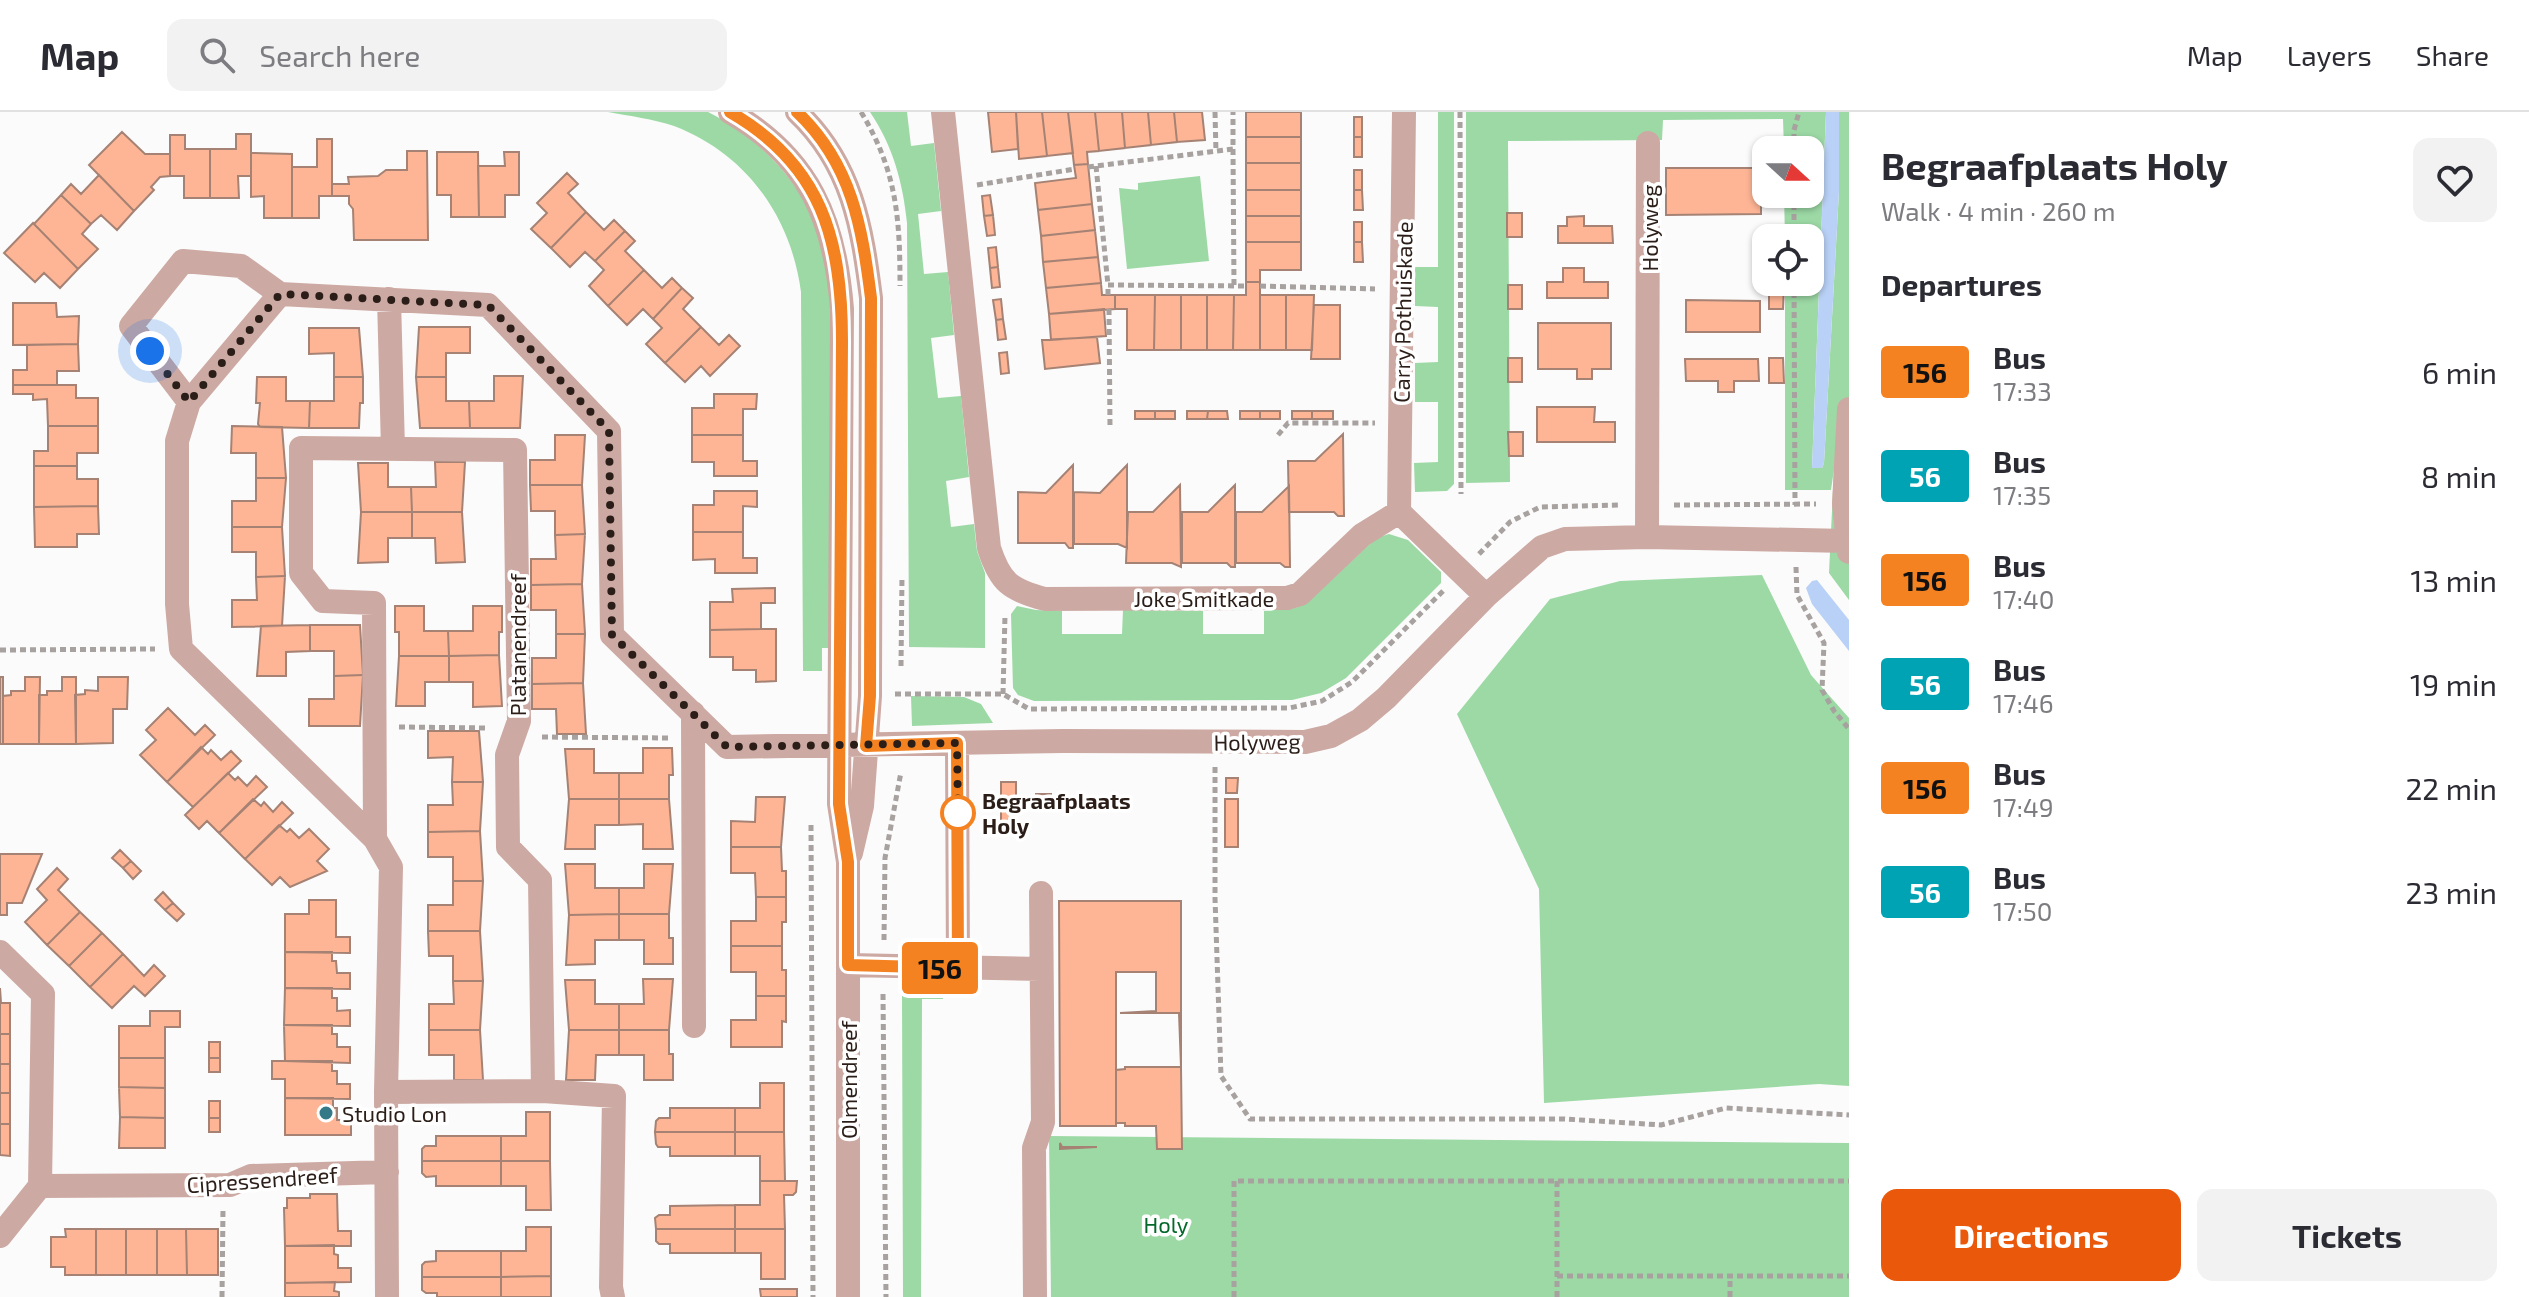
<!DOCTYPE html>
<html lang="en">
<head>
<meta charset="utf-8">
<style>
	:root { --surface:#fff; --page:#f2f2f3; --text:#2b2b33; --muted:#7c7c81; --line:#e1e1e2; --accent:#ea580c }
	body { margin:0; font-family:"Exo 2",sans-serif; background:var(--page); color:var(--text); height:100vh; display:flex; flex-direction:column; font-size:30px; white-space:nowrap }
	* { box-sizing:border-box; margin:0 }
	p { font-size:26px; color:var(--muted) }
	.icon { flex:none; width:44px; height:44px; fill:none; stroke:currentColor; stroke-width:2; stroke-linecap:round; stroke-linejoin:round }
	.map { position:relative; flex:1; overflow:hidden }
	.side { display:flex; flex-direction:column; background:var(--surface); width:680px }
	.side>* { flex:none }
	.badge { padding:0 16px; border-radius:6px; font-size:28px; line-height:52px }
	.needle { width:52px; rotate:111deg }
	.tools { position:absolute; left:1752px; top:24px; display:grid; gap:16px }
	.tools a { display:grid; place-items:center; width:72px; height:72px; border-radius:16px; background:var(--surface); box-shadow:0 2px 6px #0004; font-size:40px }
	.you { position:absolute; width:40px; height:40px; margin:-20px; border:6px solid #fff; border-radius:50%; background:#1a73e8; box-shadow:0 0 0 12px #1a73e833 }
	.map>.badge { position:absolute; translate:-50% -50%; box-shadow:0 0 0 4px #fff }
	h2 { padding:0 32px; font-size:30px; line-height:72px }
	.round { display:grid; place-items:center; flex:none; width:84px; height:84px; border-radius:16px; background:var(--page) }
	.overview { display:flex; align-items:center; justify-content:space-between; height:136px; padding:0 32px }
	h1 { font-size:38px; font-weight:700; line-height:60px }
	.action { display:flex; gap:16px; margin-top:auto; padding:16px 32px }
	.action a { flex:1; height:92px; border-radius:16px; background:var(--accent); color:#fff; font-size:32px; font-weight:700; line-height:92px; text-align:center }
	.action a+a { background:var(--page); color:var(--text) }
	ul { padding:0; list-style:none }
	li { display:flex; align-items:center; gap:24px; height:104px; padding:0 32px }
	li div { flex:1 }
	li b { display:block; font-size:30px }
	li em { font-style:normal }
	li .badge { min-width:88px; font-weight:700; text-align:center }
	header { display:flex; align-items:center; gap:48px; box-sizing:border-box; height:112px; padding:0 40px; background:var(--surface); border-bottom:2px solid var(--line) }
	header strong { font-size:38px }
	nav { display:flex; gap:44px; margin-inline-start:auto; font-size:28px }
	.search { width:560px; height:72px; background:var(--page); display:flex; align-items:center; gap:20px; box-sizing:border-box; padding:0 28px; border-radius:16px; color:var(--muted); font-size:30px }
	main { display:flex; flex:1; min-height:0 }
	.map>svg:first-child { display:block }
</style>
</head>
<body>
<header>
<strong>Map</strong>
<div class="search"><svg class="icon" aria-label="search" viewBox="0 0 24 24"><circle cx="10" cy="10" r="6"/><path d="M15 15l6 6"/></svg>Search here</div>
<nav><a>Map</a><a>Layers</a><a>Share</a></nav>
</header>
<main>
<div class="map">
<svg width="1849" height="1185" viewBox="0 0 1849 1185">
	<rect width="100%" height="100%" fill="#fbfbfb"/>
	<path fill="#9cd9a5" d="M608 0H708C754 22 801 68 817 118 836 176 832 239 831 299 831 378 831 457 831 536H822V559H803L801 180C791 105 747 42 674 14 653 7 630 4 608 0Z
		M870 0H907L911 34 934 31 941 99 918 102 924 162 948 160 954 223 931 226 938 286 961 284 969 365 946 369 951 415 974 412 977 439 985 461V536L909 535 907 111C903 71 893 34 870 0Z
		M1438 0H1454V372L1447 379 1415 380 1414 351 1438 350V290H1415V251L1438 250V195L1415 194V155H1438Z
		M1466 0H1826L1812 356H1822L1824 351 1839 79V0H1849V488L1829 461 1834 357 1831 378H1785V170H1810V126H1785L1784 82H1810V38H1784L1783 7 1663 8 1662 28 1508 29 1510 370 1466 371Z
		M1200 64 1209 149 1127 157 1119 76 1138 78V71Z
		M1389 422 1408 428 1441 460V471L1346 566 1321 581 1292 588 1034 589 1018 583 1013 576 1011 502 1017 494 1036 498 1062 499V522H1122L1123 498 1203 499V522H1264V499L1295 496 1307 491 1376 426Z
		M1762 463 1811 563 1849 606V974L1819 972 1544 991 1539 777 1457 602 1550 487 1620 469Z
		M911 584 964 585 981 592 993 611 912 614Z
		M935 875 943 880V887H922L921 1185H903L902 879 908 876Z
		M1049 1024 1849 1031V1185H1051Z"/>
	<path fill="#b9d1f6" d="M1826 0H1839V79L1824 351 1822 356H1812Z
		M1817 468 1849 508V539L1812 492 1806 476 1812 469Z"/>
	<path fill="#feb595" stroke="#a58274" stroke-width="2" d="M988 0H1016L1018 37 992 40Z
		M1016 0H1042L1047 44 1019 47Z
		M1042 0H1068L1073 41 1047 44Z
		M1068 0H1095L1099 39 1087 40 1088 52 1074 53Z
		M1095 0H1122L1125 36 1099 39Z
		M1122 0H1148L1151 33 1125 36Z
		M1148 0H1174L1177 30 1151 33Z
		M1174 0H1202L1205 28 1177 30Z
		M1246 0H1301V25H1246Z
		M1354 5H1362V25H1354Z
		M122 20 145 42H170V64L160 65 151 75 154 78 134 99 89 53Z
		M236 22H251V64H238L239 86H210V37H236Z
		M170 23H185V37H210V86H184V64H170Z
		M1246 25H1301V51H1246Z
		M1354 25H1362V45H1354Z
		M317 27H332V84H319V106H292V55H317Z
		M407 39H427L428 128H354L353 97 349 92V84H332V72H349L348 65 378 64 386 58H407Z
		M437 40H478L479 105H451V83H437Z
		M504 40H519V83H505V105H479L478 54H505Z
		M251 41 292 42V106H264V84L251 85Z
		M1246 51H1301V78H1246Z
		M1088 52 1092 92 1038 98 1035 71 1076 66 1074 53Z
		M1666 56H1761V102L1666 103Z
		M1354 58H1362V78H1354Z
		M567 61 578 72 568 81 586 100 551 136 531 117 547 101 537 91Z
		M99 63 134 99 117 118 101 103 91 112 61 83 71 72 81 82Z
		M1246 78H1301V104H1246Z
		M1354 78H1362L1363 98H1354Z
		M1768 82H1783V87H1768Z
		M61 83 91 112 82 122 98 137 78 157 34 112Z
		M990 83 993 103 984 104 982 84Z
		M1092 92 1095 118 1041 124 1038 98Z
		M586 100 604 118 614 108 625 119 595 149 585 140 570 155 551 136Z
		M1507 101H1522V125H1507Z
		M993 103 995 123 987 124 984 104Z
		M1246 104H1301V130H1246Z
		M1584 104V114H1612L1613 131H1558V114H1567V105Z
		M1354 110H1362V130H1354Z
		M33 111 78 157 60 176 44 161 35 170 4 141Z
		M1095 118 1098 145 1043 150 1041 124Z
		M625 119 635 129 625 139 644 158 608 194 589 174 604 158 595 149Z
		M1246 130H1301V158H1260V170H1246Z
		M1354 130H1362L1363 150H1354Z
		M996 135 998 155 990 156 988 136Z
		M1098 145 1101 171 1046 176 1043 150Z
		M998 155 1000 175 992 176 990 156Z
		M1563 156H1584V170H1608V186H1547V170H1563Z
		M644 158 662 176 672 166 682 176 653 207 643 197 627 213 608 194Z
		M1246 170H1260V238H1233L1234 183H1246Z
		M1101 171 1102 183H1115V197L1049 202 1046 176Z
		M1508 173H1522V197H1508Z
		M1769 173H1784L1783 197H1769Z
		M682 176 693 186 683 197 701 215 665 251 646 232 662 216 653 207Z
		M1115 183H1155L1154 238H1127V197H1115Z
		M1155 183H1181V238H1154Z
		M1181 183H1207V238H1181Z
		M1207 183H1234L1233 238H1207Z
		M1260 183H1286V238H1260Z
		M1286 183H1314L1312 238H1286Z
		M1001 187 1003 207 996 208 993 188Z
		M1686 188 1760 189V220H1686Z
		M13 191H56L57 205 79 204 78 232 13 233Z
		M1314 193H1340V247H1311Z
		M1104 197 1106 224 1051 228 1049 202Z
		M1003 207 1006 227 998 228 996 208Z
		M1538 211H1611V257H1592V267H1577V257H1538Z
		M419 215H470V241H446V265H416Z
		M701 215 719 233 729 223 740 234 710 264 701 254 685 270 665 251Z
		M309 216H359L363 265H334V241L309 242Z
		M1097 225 1100 251 1045 257 1042 228Z
		M78 232 79 259H57V273H13V258H27V233Z
		M1007 240 1009 261 1001 262 999 241Z
		M1508 246H1522V270H1508Z
		M1769 246H1783L1784 271H1769Z
		M1685 247H1758L1759 269H1734V280H1718V269H1686Z
		M494 264H523L520 316H470L469 289H494Z
		M257 265H286V289H310L309 316 260 315 258 312 260 291H256Z
		M334 265H363V291H360L359 316H309L310 289H334Z
		M416 265H446V289H469L470 316H420Z
		M13 273H76V286H98V314H48L47 287 33 288V282H13Z
		M714 282H757L756 297H743V323H692V296H714Z
		M1537 295H1595L1594 310H1615V330H1537Z
		M1135 299H1155V307H1135Z
		M1155 299H1175V307H1155Z
		M1187 299H1208L1207 307H1187Z
		M1208 299H1227L1228 307H1207Z
		M1240 299H1260V307H1240Z
		M1260 299H1280V307H1260Z
		M1292 299H1312V307H1292Z
		M1312 299H1333V307H1312Z
		M48 314H98V341H77V354H34V339H48Z
		M232 314 282 315 286 366H256V341H231Z
		M1508 320H1523V344H1509Z
		M1343 322 1344 404H1338L1334 400H1289L1288 349H1315Z
		M555 323H585L582 373H530V348H555Z
		M692 323H743V349H757V364H714V350H692Z
		M435 350H465L462 400H412L411 375H436Z
		M358 351H388V375H411L412 400H361Z
		M1073 353V436H1069L1065 431H1018V380L1046 381Z
		M1127 353V436L1118 432H1074V380L1100 381Z
		M34 354H77V367H98V394L34 395Z
		M256 366H286L282 415H232V389H256Z
		M530 373H582L585 422 555 423V399H531Z
		M1180 373 1181 455 1172 451H1126L1128 400H1153Z
		M1235 373V455H1231L1227 451H1182V400H1208Z
		M1289 374 1290 455H1285L1280 451H1236V400H1262Z
		M714 379H757V395L743 394V420H693V393H714Z
		M98 394 99 422H77V435H35L34 395Z
		M361 400H412V426H388V450L358 451Z
		M412 400H462L465 450 436 451 435 426H412Z
		M232 415H282L285 464 256 465V440H232Z
		M693 420H743V446H757V461H715V447L693 448Z
		M585 422 582 472 531 473V447H556L555 423Z
		M285 464 282 514 232 515V488H257L256 465Z
		M582 472 585 522H556V498H531V473Z
		M775 476V491H761V517L710 518V490H733L732 477Z
		M395 494H424V519H448L449 544H399V520H395Z
		M473 494H502V520H499V543L449 544 448 519H473Z
		M310 513V539L286 540V564H257L261 514Z
		M310 513H360L363 563 334 564V539H310Z
		M761 517H776V569L756 570V558H733V545H710V518Z
		M556 522H585L583 571 532 572V546H556Z
		M499 543 502 594 473 595V570H449V544Z
		M399 544H449V570H425V594H396Z
		M363 563 360 614H309V587H334V564Z
		M0 565H3V632H0Z
		M25 565H40L39 632H3V584L11 583V579H25Z
		M62 565H76V632H39V583H47V579H62Z
		M98 565H128L127 597H113V631L76 632 75 583 85 582V578L98 579Z
		M583 571 586 622H557L556 597H532V572Z
		M168 596 195 623 205 613 215 623 167 670 140 643 156 628 146 618Z
		M428 619H479L483 670H452L453 645 428 646Z
		M201 635 208 642 211 638 221 648 231 639 241 649 193 695 167 670Z
		M643 636H672L673 663H669V687H619V661H643Z
		M565 637H594V661H619V687H569Z
		M228 661 235 668 238 665 247 674 256 664 267 675 219 721 207 709 199 717 185 703Z
		M1226 666H1238L1237 681H1226Z
		M452 670H483L480 719 428 720V693H453Z
		M1001 670H1016V714H1001Z
		M1036 682H1051V694H1036Z
		M756 685H785L781 735H731V709L755 710Z
		M253 687 261 694 264 690 273 700 282 690 293 701 245 747 219 721Z
		M569 687H619V713H595V737H565Z
		M619 687H669L673 737H643V712L619 713Z
		M1225 687H1238V735H1225Z
		M279 713 287 720 290 717 299 726 309 717 329 737 317 749 327 759 290 775 280 765 272 773 245 747Z
		M480 719 483 769H453V745H428V720Z
		M731 735H781L782 759H786V785H756L755 761H731Z
		M120 738 131 749 123 756 112 746Z
		M0 742H42L22 791H7V803H0Z
		M131 749 141 759 133 767 123 756Z
		M565 752H595V776H619V802L569 803Z
		M644 752H673L669 802H619V776H644Z
		M57 756 68 767 58 778 80 800 47 833 25 810 47 788 37 777Z
		M453 769H483L480 819H428V793H453Z
		M163 780 173 791 165 798 155 788Z
		M756 785H786V810H782V834H731V809H756Z
		M309 788H336V825H350V841L285 840V802H309Z
		M1059 789H1181V955L1179 901H1120L1156 899V860H1116V1014H1060Z
		M173 791 184 802 177 809 165 798Z
		M80 800 102 821 69 854 47 833Z
		M619 802V828H595V852L566 853 569 803Z
		M619 802H669V826H673V852H644V828H619Z
		M428 819H480L483 869H453V844H429Z
		M102 821 123 842 90 875 69 854Z
		M731 834H782V858H786V884H756V860H731Z
		M285 840H332V849H336L337 861H350V877L285 876Z
		M123 842 144 864 154 853 165 864 145 884 134 874 112 896 90 875Z
		M643 867H673L669 918H619V892H644Z
		M565 868H595V892H619V918H569Z
		M453 869H483L480 918H429V892H454Z
		M0 876 1 891H10V922H0Z
		M285 876H332V886H337V899L350 898V914L284 913Z
		M756 884H786V910L782 909V935H731V908H756Z
		M150 899H180V915H165V946H119V914H150Z
		M284 913H332V922H337V935H350V951L285 949Z
		M429 918H480L483 968H454V943H429Z
		M569 918H619V943H596L595 968H566Z
		M619 918H669V942H673V968H644V943H619Z
		M0 922H10V952H0Z
		M209 930H220V946H209Z
		M119 946H165V976L119 975Z
		M209 946H220V960H209Z
		M272 949H332V959H337V972H350V987L285 986V967H272Z
		M0 952H10V981H0Z
		M1125 955H1181L1182 1037H1157L1156 1014H1125V1011H1116V958L1125 957Z
		M760 971H784V1020H735V996H760Z
		M119 975 165 976V1006L120 1005Z
		M0 981H10V1012H0Z
		M285 986H333V996H337V1008H351V1023H285Z
		M209 989H220V1006H209Z
		M670 996H735V1020H655L656 1009 659 1006H670Z
		M526 1000H550V1049H501V1024H526Z
		M120 1005 165 1006V1036H119Z
		M209 1006H220V1020H209Z
		M0 1012H10V1044L0 1043Z
		M655 1020H735V1044H670V1035H658L656 1032Z
		M735 1020H784L785 1069H760V1044H735Z
		M436 1024H501V1049H422V1037L425 1034H436Z
		M1060 1031 1062 1035H1097L1060 1037Z
		M422 1049H501V1074H436V1064L426 1065 422 1061Z
		M501 1049H550L551 1098H526V1074H501Z
		M760 1069H797L796 1080 793 1083H784L785 1117H735V1093H760Z
		M310 1082H337L338 1119H351V1134H285L284 1096H287V1086H310Z
		M735 1093V1117H656L655 1106 659 1103H670V1094Z
		M526 1115H551V1164L501 1165V1139H526Z
		M65 1117H96V1163H65V1155H51V1125H66Z
		M96 1117H126V1163H96Z
		M126 1117H157V1163H126Z
		M157 1117H186L187 1163H157Z
		M186 1117H218V1163H187Z
		M656 1117H735V1141H670V1132H659L656 1129Z
		M735 1117H785V1167H761V1141H735Z
		M334 1133V1142L338 1143V1156H351V1170L285 1171V1134Z
		M436 1139H501V1165H422V1153L425 1150 436 1149Z
		M551 1164V1185H501V1165Z
		M422 1165H501V1185H437V1181H426L422 1178Z
		M335 1170 334 1179 339 1180V1185H285V1171Z
		M760 1177H797V1185H761Z"/>
	<g fill="none" stroke-linecap="round" stroke-linejoin="round">
		<path stroke="#a7a19f" stroke-width="5" stroke-dasharray="6 4" stroke-linecap="butt" d="M861 0C897 59 900 107 900 174
			M1215 0 1216 40
			M1460 0 1461 382
			M1233 37 1234 174
			M1794 38V18L1799 0
			M1096 54 1108 173
			M1088 55 1233 37V0
			M977 73 1075 57
			M1794 82V126
			M1794 170 1795 393
			M1260 174 1375 177
			M1108 183V173L1246 174
			M1109 197 1110 315
			M1278 323 1288 311H1375
			M1674 393 1816 392
			M1479 442 1510 410 1540 395 1620 393
			M1796 455 1797 483 1824 531 1822 578 1834 599 1849 617
			M0 538 155 537
			M901 554 902 464
			M895 582H1003L1029 597 1289 596 1322 589 1352 570 1444 478
			M1003 582 1005 503
			M399 615 489 616
			M542 625 668 626
			M1215 655V786L1221 964 1250 1007H1565L1661 1013 1726 996 1849 1003
			M811 713 813 1185
			M884 828 885 746 901 660
			M883 882 886 1185
			M1557 1164H1849
			M222 1185 223 1098
			M1234 1185V1069H1849
			M1557 1185V1069
			M1730 1185V1164"/>
		<path stroke="#cda9a3" stroke-width="24" d="M730 0C810 46 835 109 842 197L839 692 848 750V1185
			M797 0C852 52 862 115 871 186L870 584 862 694 851 741
			M943 0 989 436C1000 470 1010 478 1045 487L1287 486 1300 482 1362 423 1399 400 1486 484
			M389 187 393 337
			M189 290 131 214 183 149 241 154 280 182
			M1849 297 1844 392 1849 440
			M1399 400 1404 0
			M1647 425 1648 31
			M693 601 694 914
			M957 631 958 856
			M375 727 374 491 323 489 301 461V336L515 338 519 609 507 643 508 735 540 768 543 979
			M0 840 43 882 40 1074 0 1124
			M848 853 1041 857
			M386 980 543 979 614 984 611 1175 613 1185
			M40 1074 230 1073 251 1064 387 1060
			M387 1185 386 980 391 755 375 727 181 537 177 492V329L189 290 280 182 488 193 609 319 612 523 727 635 1063 629 1305 630 1331 624 1360 608 1386 586 1486 484 1542 435 1565 427 1647 425 1847 429
			M1035 1185 1034 1036 1043 1010 1041 781"/>
	</g>
	<g fill="none" stroke-linecap="round" stroke-linejoin="round">
		<defs>
			<path id="line" d="M730 0C822 53 842 128 842 229L839 692 848 750V853L958 856 957 631 866 634 870 584 871 186C862 115 852 52 797 0"/>
		</defs>
		<use href="#line" stroke="#fff" stroke-width="18"/>
		<use href="#line" stroke="#f58220" stroke-width="12"/>
		<path stroke="#2b1e18" stroke-width="8" stroke-dasharray="0 14.4" d="M150 239 189 290 280 182 488 193 609 319 612 523 727 635 957 631 958 701"/>
	</g>
	<circle fill="#fff" stroke="#f58220" stroke-width="4" cx="958" cy="701" r="16"/>
	<circle fill="#347987" stroke="#fff" stroke-width="3" cx="326" cy="1001" r="8"/>
	<g text-anchor="middle" dominant-baseline="central" stroke-width="7" stroke-linejoin="round" paint-order="stroke">
		<g font-size="22" fill="#2b1e18" stroke="#fff">
			<text transform="translate(1649 116) rotate(-90)">Holyweg</text>
			<text transform="translate(1402 200) rotate(-89)">Carry Pothuiskade</text>
			<text x="1204" y="486">Joke Smitkade</text>
			<text transform="translate(517 533) rotate(-90)">Platanendreef</text>
			<text transform="translate(1257 629) rotate(-1)">Holyweg</text>
			<text transform="translate(848 968) rotate(-90)">Olmendreef</text>
			<text transform="translate(262 1067) rotate(-4)">Cipressendreef</text>
		</g>
		<g font-size="22" font-weight="bold" fill="#2b1e18" stroke="#fff" text-anchor="start">
			<text x="982" y="688">Begraafplaats<tspan x="982" dy="25">Holy</tspan></text>
		</g>
		<g font-size="22" fill="#2b1e18" stroke="#fff" text-anchor="start">
			<text x="342" y="1001">Studio Lon</text>
		</g>
		<g font-size="22" fill="#05692b" stroke="#fff">
			<text x="1166" y="1112">Holy</text>
		</g>
	</g>
</svg>
<div class="tools">
<a><svg class="needle" viewBox="-14 -14 28 28"><path d="M0-13l5 13h-10z" fill="#e53935"/><path d="M0 13l5-13h-10z" fill="#7c7c81"/></svg></a>
<a><svg class="icon" aria-label="locate" viewBox="0 0 24 24"><circle cx="12" cy="12" r="6"/><path d="M12 2v4M12 18v4M2 12h4M18 12h4"/></svg></a>
</div>
<div class="you" style="left:150px;top:239px"></div>
<b class="badge" style="left:940px;top:856px;background:#f58220;color:#111">156</b>
</div>
<section class="side">
<div class="overview"><div><h1>Begraafplaats Holy</h1><p>Walk · 4 min · 260 m</p></div><a class="round"><svg class="icon" aria-label="heart" viewBox="0 0 24 24"><path d="M12 20l-8-8c-3-5 5-10 8-4 3-6 11-1 8 4z"/></svg></a></div>
<h2>Departures</h2>
<ul>
<li><span class="badge" style="background:#f58220;color:#111">156</span><div><b>Bus</b><p>17:33</p></div><em>6 min</em></li>
<li><span class="badge" style="background:#00a3b4;color:#fff">56</span><div><b>Bus</b><p>17:35</p></div><em>8 min</em></li>
<li><span class="badge" style="background:#f58220;color:#111">156</span><div><b>Bus</b><p>17:40</p></div><em>13 min</em></li>
<li><span class="badge" style="background:#00a3b4;color:#fff">56</span><div><b>Bus</b><p>17:46</p></div><em>19 min</em></li>
<li><span class="badge" style="background:#f58220;color:#111">156</span><div><b>Bus</b><p>17:49</p></div><em>22 min</em></li>
<li><span class="badge" style="background:#00a3b4;color:#fff">56</span><div><b>Bus</b><p>17:50</p></div><em>23 min</em></li>
</ul>
<div class="action"><a>Directions</a><a>Tickets</a></div>
</section>
</main>
</body>
</html>
